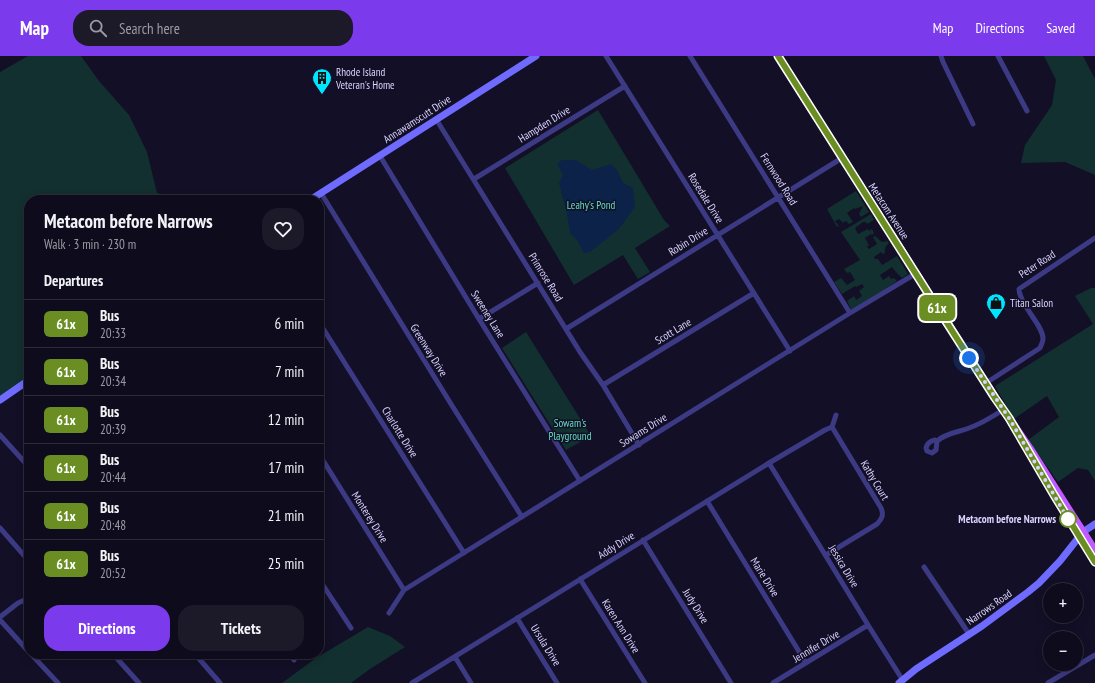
<!DOCTYPE html>
<html lang="en">
<head>
<meta charset="utf-8">
<style>
	:root { --surface:#0e0b1c; --page:#1c1929; --text:#f1f3f6; --muted:#9b9ba3; --line:#2e2b3b; --accent:#7c3aed }
	body { margin:0; font-family:"PT Sans Narrow",sans-serif; background:var(--page); color:var(--text); height:100vh; display:flex; flex-direction:column; font-size:15px; white-space:nowrap }
	* { box-sizing:border-box; margin:0 }
	p { font-size:13px; color:var(--muted) }
	.icon { flex:none; width:22px; height:22px; fill:none; stroke:currentColor; stroke-width:2; stroke-linecap:round; stroke-linejoin:round }
	.map { position:relative; flex:1; overflow:hidden }
	.details { position:absolute; left:24px; top:139px; width:300px; height:464px; display:flex; flex-direction:column; background:var(--surface); border-radius:16px; box-shadow:0 2px 10px #0003,0 0 0 1px var(--line) }
	.details>* { flex:none }
	.badge { padding:0 8px; border-radius:6px; font-size:14px; line-height:26px }
	.tools { position:absolute; left:1043px; top:527px; display:grid; gap:8px }
	.tools a { display:grid; place-items:center; width:40px; height:40px; border-radius:50%; background:var(--surface); box-shadow:0 2px 10px #0003,0 0 0 1px var(--line); font-size:20px }
	.you { position:absolute; width:20px; height:20px; margin:-10px; border:3px solid #fff; border-radius:50%; background:#1a73e8; box-shadow:0 0 0 6px #1a73e833 }
	.map>.badge { position:absolute; translate:-50% -50%; box-shadow:0 0 0 2px #fff }
	h2 { padding:0 20px; font-size:15px; line-height:36px }
	.round { display:grid; place-items:center; flex:none; width:42px; height:42px; border-radius:16px; background:var(--page) }
	.overview { display:flex; align-items:center; justify-content:space-between; height:68px; padding:0 20px }
	h1 { font-size:19px; font-weight:700; line-height:30px }
	.primary-button { display:flex; gap:8px; margin-top:auto; padding:8px 20px }
	.primary-button a { flex:1; height:46px; border-radius:16px; background:var(--accent); color:#fff; font-size:16px; font-weight:700; line-height:46px; text-align:center }
	.primary-button a+a { background:var(--page); color:var(--text) }
	ul { padding:0; list-style:none }
	li { display:flex; align-items:center; gap:12px; height:48px; padding:0 20px; border-top:1px solid var(--line) }
	li div { flex:1 }
	li b { display:block; font-size:15px }
	li em { font-style:normal }
	li .badge { min-width:44px; font-weight:700; text-align:center }
	header { display:flex; align-items:center; gap:24px; box-sizing:border-box; height:56px; padding:0 20px; background:var(--accent); color:#fff }
	header strong { font-size:19px }
	nav { display:flex; gap:22px; margin-inline-start:auto; font-size:14px }
	.search { width:280px; height:36px; background:var(--page); display:flex; align-items:center; gap:10px; box-sizing:border-box; padding:0 14px; border-radius:16px; color:var(--muted); font-size:15px }
	.map>svg:first-child { display:block }
</style>
</head>
<body>
<header>
<strong>Map</strong>
<div class="search"><svg class="icon" aria-label="search" viewBox="0 0 24 24"><circle cx="10" cy="10" r="6"/><path d="M15 15l6 6"/></svg>Search here</div>
<nav><a>Map</a><a>Directions</a><a>Saved</a></nav>
</header>
<div class="map">
<svg width="1095" height="627" viewBox="0 0 1095 627">
	<rect width="100%" height="100%" fill="#130f26"/>
	<path fill="#12302f" d="M28 0H81L99 25 129 59 147 96 157 137 181 143 182 144H29V323L0 343V16Z
		M1044 0H1083L1095 23V119L1065 106 1021 107 1025 89 1052 49 1056 24Z
		M598 54 664 164 670 170 635 192 650 216 638 223 623 199 574 229 505 112Z
		M856 135 869 156 861 161 859 158 863 150 855 153 854 152 847 157 853 166 849 168 846 165 842 167V165H841L839 163 835 165 839 170 837 171 827 153Z
		M871 158 874 164 867 168 866 166H863L855 172 858 178 868 173 869 175 872 173 874 177 872 179 871 178 865 182 869 189 867 191 869 193 877 188 873 181 875 180 882 186 887 185 889 187C886 190 884 192 885 197L883 198 881 196 874 201 875 203H878L882 209 897 200 908 218 902 222 896 216 892 211 880 219 883 224 889 220 891 223 894 222 897 225 871 243 853 253H851L847 245 854 240 856 244 862 240 859 235 864 231 862 228 856 231 855 230 842 238 834 226 841 222 847 229 855 224 850 216 847 217 844 213 860 204 841 176Z
		M1091 232H1095V425L1088 414 1078 412 1058 426 1028 384 1059 361 1047 340 1014 363 995 330 1093 268 1075 240Z
		M526 276 591 380 566 394 502 292Z
		M368 571 390 580 405 591 370 613 351 627H282L316 602Z"/>
	<path fill="#0c2248" d="M562 104H576L592 114 611 108 617 114 623 127 633 132 635 151 619 173 590 196 584 197 577 184 570 177 567 158 559 127 563 119 557 108Z"/>
	<g fill="none" stroke-linecap="round" stroke-linejoin="round">
		<path stroke="#3d3a85" stroke-width="5" d="M606 0 790 295
			M690 0 850 257
			M941 0 943 6 973 68
			M998 0 1027 55
			M436 63 580 296 603 329 639 389
			M380 100 479 263 580 425
			M474 123 625 30
			M321 137 451 348 522 461
			M479 263 538 227
			M319 266 464 497
			M566 273 842 102
			M986 327 1040 292C1041 289 1043 286 1043 283 1044 270 1020 250 1019 233L1095 182
			M603 329 754 237
			M0 379 29 411
			M935 384 937 385 936 394 932 397 927 395 926 392C927 388 930 385 935 384Z
			M937 385C946 377 959 376 969 372 981 368 992 361 1003 354
			M319 398 404 534
			M769 407 868 569 902 623
			M707 445 806 607
			M0 472 29 505
			M643 484 731 627
			M826 499 877 468C882 463 884 459 881 452L832 371 836 359
			M924 511 969 578
			M319 523 351 572
			M580 523 645 627
			M389 557 404 534 850 257 915 218
			M0 561 18 547 29 542
			M517 562 557 627
			M0 564 29 596
			M31 598 58 627
			M113 598 139 627
			M195 598 220 627
			M289 598 294 604
			M455 601 471 627
			M412 627 769 407 825 374 832 371
			M773 627 868 569
			M1048 627 1095 599"/>
		<path stroke="#6f6bff" stroke-width="7" d="M310 144 536 0
			M0 344 29 324
			M899 627 916 613 982 570 1028 536 1039 527 1060 505 1083 476 1095 468"/>
		<path stroke="#c25bff" stroke-width="8" d="M778 0 995 342 1030 393 1095 495
			M1086 491 1095 506"/>
	</g>
	<g fill="none" stroke-linecap="round" stroke-linejoin="round">
		<defs>
			<path id="line" d="M778 0 940 256 995 342 1009 362 1054 439 1095 506"/>
		</defs>
		<use href="#line" stroke="#fff" stroke-width="9"/>
		<use href="#line" stroke="#6b8e23" stroke-width="6"/>
		<path stroke="#d9d4ff" stroke-width="4" stroke-dasharray="0 7.2" d="M969 302 1009 362 1068 463"/>
	</g>
	<defs>
		<symbol id="building-pin" viewBox="-11 -11 22 30"><path d="M0 17L-7.5 6A9.5 9.5 0 1 1 7.5 6Z" fill="#00e5ff" stroke="#130f26"/><path d="M-4-6H4V6H1V3H-1V6H-4ZM-2.5-4.3h1.7v1.8h-1.7ZM.8-4.3h1.7v1.8H.8ZM-2.5-1h1.7V.8h-1.7ZM.8-1h1.7V.8H.8Z" fill="#111"/></symbol>
		<symbol id="shop-pin" viewBox="-11 -11 22 30"><path d="M0 17L-7.5 6A9.5 9.5 0 1 1 7.5 6Z" fill="#00e5ff" stroke="#130f26"/><path d="M-5-2.5h2.3a2.7 3.5 0 0 1 5.4 0H5L5.5 6h-11ZM-1.5-2.5h3a1.5 2.3 0 0 0-3 0Z" fill="#111"/></symbol>
	</defs>
	<g fill-rule="evenodd">
		<use href="#building-pin" x="311" y="11" width="22" height="30"/>
		<use href="#shop-pin" x="985" y="236" width="22" height="30"/>
	</g>
	<circle fill="#fff" stroke="#6b8e23" stroke-width="2" cx="1068" cy="463" r="8"/>
	<g text-anchor="middle" dominant-baseline="central" stroke-width="3" stroke-linejoin="round" paint-order="stroke">
		<g font-size="11" fill="#d9d4ff" stroke="#130f26" text-anchor="start">
			<text x="336" y="16">Rhode Island<tspan x="336" dy="13">Veteran's Home</tspan></text>
			<text x="1010" y="247">Titan Salon</text>
		</g>
		<g font-size="11" fill="#d9d4ff" stroke="#130f26">
			<text transform="translate(417 63) rotate(-33)">Annawamscutt Drive</text>
			<text transform="translate(544 68) rotate(-32)">Hampden Drive</text>
			<text transform="translate(779 123) rotate(58)">Fernwood Road</text>
			<text transform="translate(706 142) rotate(58)">Rosedale Drive</text>
			<text transform="translate(889 155) rotate(57)">Metacom Avenue</text>
			<text transform="translate(688 185) rotate(-32)">Robin Drive</text>
			<text transform="translate(1037 208) rotate(-33)">Peter Road</text>
			<text transform="translate(546 221) rotate(58)">Primrose Road</text>
			<text transform="translate(488 258) rotate(58)">Sweeney Lane</text>
			<text transform="translate(673 275) rotate(-31)">Scott Lane</text>
			<text transform="translate(429 294) rotate(58)">Greenway Drive</text>
			<text transform="translate(643 374) rotate(-32)">Sowams Drive</text>
			<text transform="translate(400 376) rotate(58)">Charlotte Drive</text>
			<text transform="translate(875 424) rotate(59)">Kathy Court</text>
			<text transform="translate(370 461) rotate(58)">Monterey Drive</text>
			<text transform="translate(616 489) rotate(-32)">Addy Drive</text>
			<text transform="translate(844 510) rotate(59)">Jessica Drive</text>
			<text transform="translate(765 521) rotate(58)">Marie Drive</text>
			<text transform="translate(696 550) rotate(58)">Judy Drive</text>
			<text transform="translate(989 551) rotate(-35)">Narrows Road</text>
			<text transform="translate(621 570) rotate(58)">Karen Ann Drive</text>
			<text transform="translate(546 589) rotate(58)">Ursula Drive</text>
			<text transform="translate(816 590) rotate(-31)">Jennifer Drive</text>
		</g>
		<g font-size="11" fill="#5fe0c0" stroke="#130f26">
			<text x="591" y="149">Leahy's Pond</text>
			<text x="570" y="367">Sowam's<tspan x="570" dy="13">Playground</tspan></text>
		</g>
		<g font-size="11" font-weight="bold" fill="#d9d4ff" stroke="#130f26" text-anchor="end">
			<text x="1056" y="463">Metacom before Narrows</text>
		</g>
	</g>
</svg>
<div class="tools">
<a>+</a>
<a>−</a>
</div>
<div class="you" style="left:969px;top:302px"></div>
<b class="badge" style="left:937px;top:252px;background:#6b8e23;color:#fff">61x</b>
<section class="details">
<div class="overview"><div><h1>Metacom before Narrows</h1><p>Walk · 3 min · 230 m</p></div><a class="round"><svg class="icon" aria-label="heart" viewBox="0 0 24 24"><path d="M12 20l-8-8c-3-5 5-10 8-4 3-6 11-1 8 4z"/></svg></a></div>
<h2>Departures</h2>
<ul>
<li><span class="badge" style="background:#6b8e23;color:#fff">61x</span><div><b>Bus</b><p>20:33</p></div><em>6 min</em></li>
<li><span class="badge" style="background:#6b8e23;color:#fff">61x</span><div><b>Bus</b><p>20:34</p></div><em>7 min</em></li>
<li><span class="badge" style="background:#6b8e23;color:#fff">61x</span><div><b>Bus</b><p>20:39</p></div><em>12 min</em></li>
<li><span class="badge" style="background:#6b8e23;color:#fff">61x</span><div><b>Bus</b><p>20:44</p></div><em>17 min</em></li>
<li><span class="badge" style="background:#6b8e23;color:#fff">61x</span><div><b>Bus</b><p>20:48</p></div><em>21 min</em></li>
<li><span class="badge" style="background:#6b8e23;color:#fff">61x</span><div><b>Bus</b><p>20:52</p></div><em>25 min</em></li>
</ul>
<div class="primary-button"><a>Directions</a><a>Tickets</a></div>
</section>
</div>
</body>
</html>
